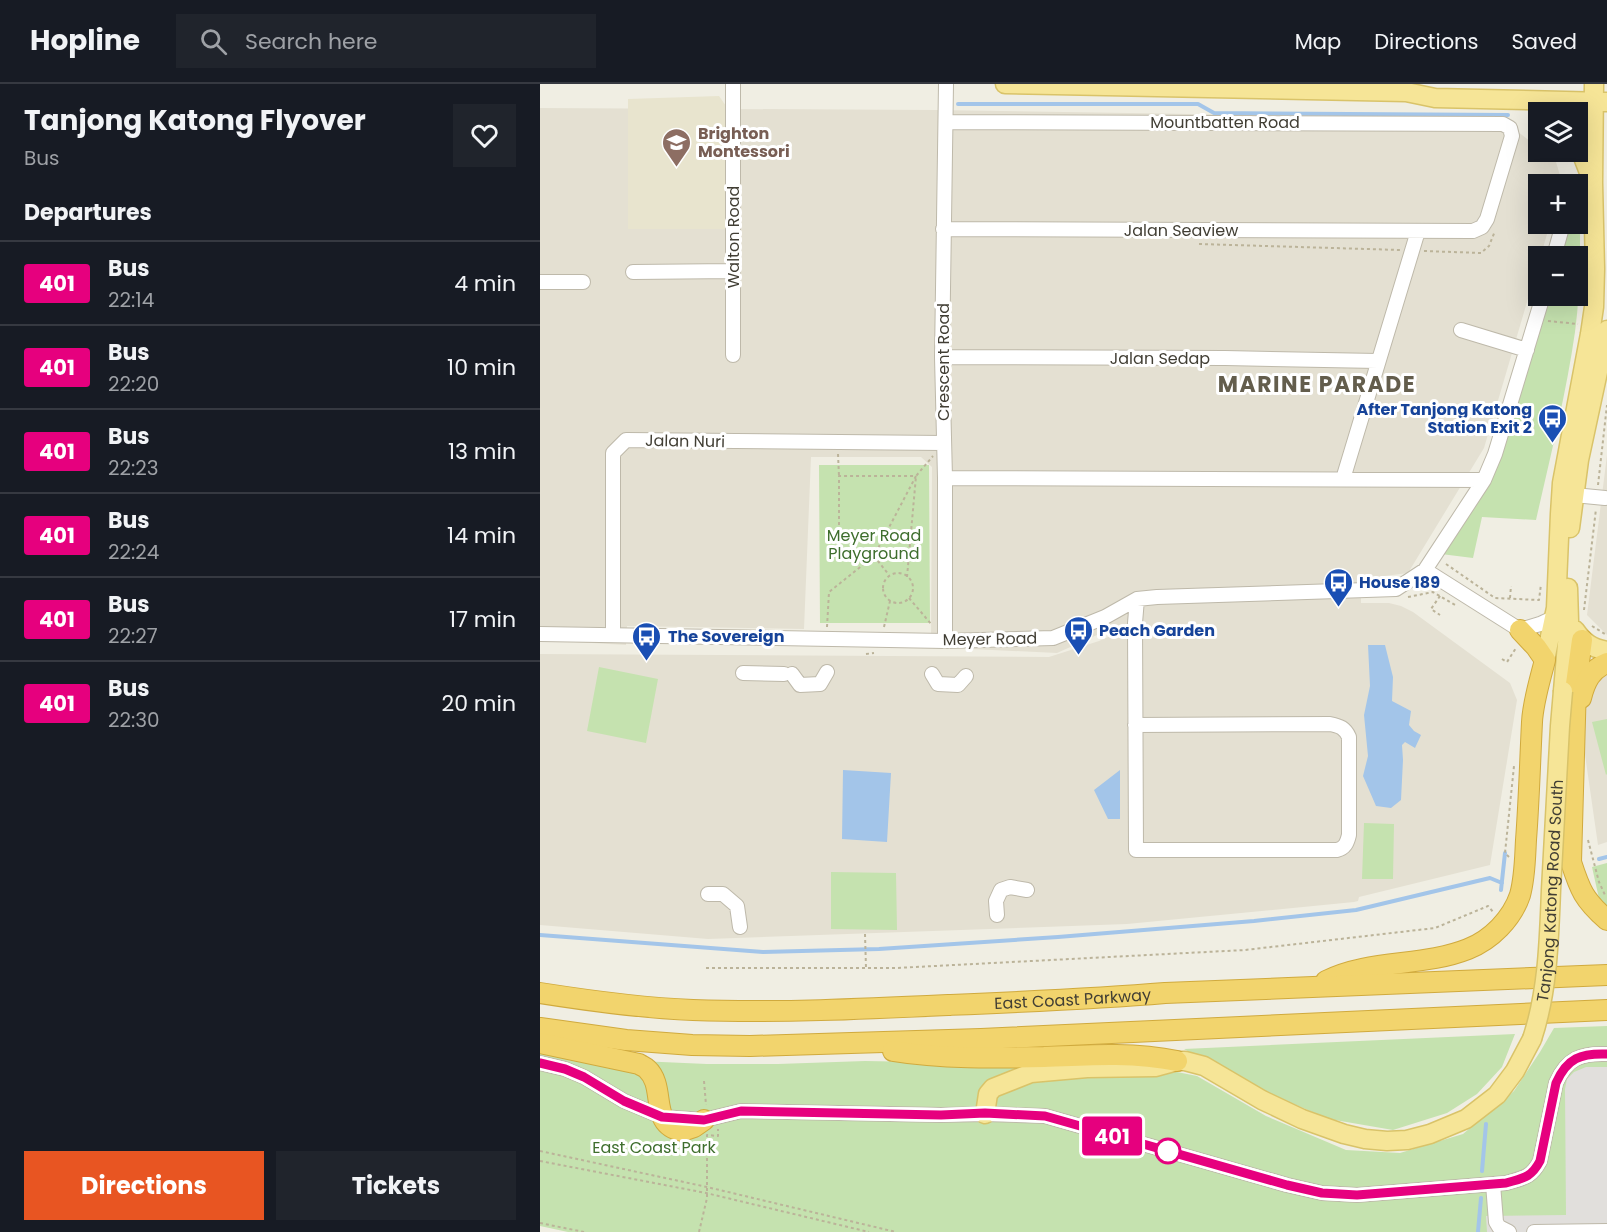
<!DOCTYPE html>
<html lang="en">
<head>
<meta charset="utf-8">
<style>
	:root { --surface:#171b24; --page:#20242c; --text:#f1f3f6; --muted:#9ea1a6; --line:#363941; --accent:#e85522 }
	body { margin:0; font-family:Poppins,sans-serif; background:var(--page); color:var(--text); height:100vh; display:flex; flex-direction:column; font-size:22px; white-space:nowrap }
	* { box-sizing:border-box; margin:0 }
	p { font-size:20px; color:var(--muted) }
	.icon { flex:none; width:33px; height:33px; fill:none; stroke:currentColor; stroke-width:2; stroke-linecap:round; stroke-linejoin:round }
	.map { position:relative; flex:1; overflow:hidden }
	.drawer { display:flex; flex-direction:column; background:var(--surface); width:540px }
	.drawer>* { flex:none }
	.badge { padding:0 12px; border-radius:4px; font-size:21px; line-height:39px }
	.buttons { position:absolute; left:988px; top:18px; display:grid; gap:12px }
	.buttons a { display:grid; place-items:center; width:60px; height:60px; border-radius:0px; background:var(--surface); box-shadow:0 6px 24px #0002; font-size:30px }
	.map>.badge { position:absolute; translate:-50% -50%; box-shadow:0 0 0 3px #fff }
	h2 { padding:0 24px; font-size:22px; line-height:54px }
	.round { display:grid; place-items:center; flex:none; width:63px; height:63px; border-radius:0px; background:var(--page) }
	.headline { display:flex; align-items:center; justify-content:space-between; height:102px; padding:0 24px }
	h1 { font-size:28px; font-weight:700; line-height:45px }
	.action { display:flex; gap:12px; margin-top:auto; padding:12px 24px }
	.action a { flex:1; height:69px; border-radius:0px; background:var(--accent); color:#fff; font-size:24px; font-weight:700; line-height:69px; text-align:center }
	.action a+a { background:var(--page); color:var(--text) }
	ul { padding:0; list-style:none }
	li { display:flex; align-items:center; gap:18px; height:84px; padding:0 24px; border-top:2px solid var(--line) }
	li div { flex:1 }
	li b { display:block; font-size:22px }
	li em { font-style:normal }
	li .badge { min-width:66px; font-weight:700; text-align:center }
	header { display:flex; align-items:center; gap:36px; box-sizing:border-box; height:84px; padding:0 30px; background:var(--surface); border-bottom:2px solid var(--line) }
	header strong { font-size:28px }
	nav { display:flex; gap:33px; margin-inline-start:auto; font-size:21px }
	.search { width:420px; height:54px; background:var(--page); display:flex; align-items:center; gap:15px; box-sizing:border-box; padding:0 21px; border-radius:0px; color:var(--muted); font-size:22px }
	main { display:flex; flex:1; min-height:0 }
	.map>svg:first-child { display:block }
</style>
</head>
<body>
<header>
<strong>Hopline</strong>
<div class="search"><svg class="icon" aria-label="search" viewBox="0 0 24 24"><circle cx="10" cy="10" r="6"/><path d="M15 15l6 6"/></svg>Search here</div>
<nav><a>Map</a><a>Directions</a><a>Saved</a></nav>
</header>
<main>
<section class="drawer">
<div class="headline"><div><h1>Tanjong Katong Flyover</h1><p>Bus</p></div><a class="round"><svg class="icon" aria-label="heart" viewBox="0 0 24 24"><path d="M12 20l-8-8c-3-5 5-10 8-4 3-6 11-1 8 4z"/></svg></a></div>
<h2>Departures</h2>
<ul>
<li><span class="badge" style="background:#e6007e;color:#fff">401</span><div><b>Bus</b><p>22:14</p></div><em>4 min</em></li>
<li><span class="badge" style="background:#e6007e;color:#fff">401</span><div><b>Bus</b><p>22:20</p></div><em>10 min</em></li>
<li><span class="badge" style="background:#e6007e;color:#fff">401</span><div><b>Bus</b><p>22:23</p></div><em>13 min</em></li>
<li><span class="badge" style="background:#e6007e;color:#fff">401</span><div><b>Bus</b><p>22:24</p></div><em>14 min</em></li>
<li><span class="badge" style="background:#e6007e;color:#fff">401</span><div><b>Bus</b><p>22:27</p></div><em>17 min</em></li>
<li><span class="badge" style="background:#e6007e;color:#fff">401</span><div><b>Bus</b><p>22:30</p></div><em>20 min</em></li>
</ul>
<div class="action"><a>Directions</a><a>Tickets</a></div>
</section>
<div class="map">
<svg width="1067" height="1148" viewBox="0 0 1067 1148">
	<rect width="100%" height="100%" fill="#f0eee3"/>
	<path fill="#e4e0d2" d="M0 24 395 26 961 35 999 64V68H1003L1016 78 1022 98 1021 100H999V140H1010L944 364 868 489 821 495V519H849L861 522 873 528 970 599 977 616 950 781 819 813 818 817 814 818 587 840 168 855 0 841V570L509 573 559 557 584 546 577 542 517 569 391 563 392 383 381 373H271L264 545 87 542 86 561 0 556Z
		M1067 371V551L1047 531Z
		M1067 589V758L1058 761 1041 643 1047 618 1052 606Z"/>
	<path fill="#e8e4ce" d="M179 12 186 22 185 145H88V15Z"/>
	<path fill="#c5e2af" d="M1040 111C1040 157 1041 203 1035 248 1026 311 1010 374 996 436L942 433 933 474 901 470 947 399 1008 212H1038V172H1020L1031 140H1038V116Z
		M279 381H389L390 539H280Z
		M59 583 118 595 106 659 47 647Z
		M1067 635V690L1066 691 1052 638Z
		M824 739 854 740 853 795H822Z
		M1067 779V824L1060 819 1052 783Z
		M291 788 356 789 357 846 291 845Z
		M1067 942V1148H28L0 1142V963L99 977 167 980H238L325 977 607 982 657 992 726 1032 806 1066 860 1069 923 1050 974 1007 1000 968 1014 944Z
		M975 950 962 983 937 1010 907 1029 853 1046 789 1035 725 1008 644 965Z"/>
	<path fill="#e1dfdc" d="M1046 983H1067V1148H947L946 1132 1026 1131 1025 1005 1027 995 1034 988Z"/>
	<path fill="#a3c5e9" d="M828 561H845L853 593 852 617 871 627 869 641 874 647 881 651 875 664 865 658 862 661 863 676 861 716 851 724 836 722 823 692 828 672 824 631 830 602Z
		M303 686 351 689 347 758 302 755Z
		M580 686V735H568L554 706Z"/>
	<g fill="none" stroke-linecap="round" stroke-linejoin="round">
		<path stroke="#a3c5e9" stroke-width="4" d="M418 20H658L674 29 968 31
			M1059 775 1067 773
			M961 806 965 769
			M0 851 223 868 339 865 518 853 714 837 816 826 950 794 962 799
			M942 1087 946 1040
			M938 1148 941 1114"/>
		<defs>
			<path id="minor" d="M193 0V271
				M1034 100V99
				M403 145 933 147 942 143 947 135 972 52 970 44 963 40 406 38
				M1014 172 1023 140
				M93 188 193 187
				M0 198H43
				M921 246 987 266
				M402 273 685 274 838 277
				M405 394 944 396
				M803 395 878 147
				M1034 411 1065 414
				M885 486 980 546 1000 540 1015 533
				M0 550 405 557 513 554 565 533 597 515 617 513 856 505 885 486 944 396 955 370 1003 212
				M73 550V369L86 356 403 359
				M405 557V394L402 273 406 0
				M203 589 244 590
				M252 590 260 601 280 600 287 588
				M392 590 398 600 418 601 426 592
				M595 641 790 640C800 642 805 644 809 653V751C807 759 805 764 797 766H596L595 539 597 515
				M168 810H183L197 822 200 843
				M457 831 456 817 461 806 470 803 487 806
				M0 979 25 985 44 993 84 1017 122 1033 164 1036 201 1027 401 1031 445 1030 505 1032 747 1101 782 1109 817 1111 966 1099C983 1094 991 1094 1000 1077L1016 999C1027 974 1041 969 1067 970
				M953 1100 956 1138 959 1143 969 1148
				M994 1148 1067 1147"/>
			<path id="major" d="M465 0 866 8 895 14 1067 18
				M1038 60 1048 86
				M1030 444 1039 376 1067 246
				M1035 546C1044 559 1052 564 1067 567
				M1005 576 1016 524 1020 430 1022 399 1050 250 1054 223 1055 185 1053 99 1054 0
				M1023 607 1029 537 1028 504
				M445 1030 448 1010 453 1004 491 989 547 984 615 983 637 977H645L664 982 722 1016 762 1035 804 1050 825 1055 847 1057 867 1056 890 1050 926 1035 957 1011 975 987 992 955"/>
			<g id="highway">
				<path d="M1042 556 1036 600 1031 778C1040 806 1044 816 1067 836"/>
				<path d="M1041 614C1045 598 1051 585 1067 579"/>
				<path d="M786 897C830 875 883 883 928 865 951 856 972 835 980 811 985 793 985 774 986 756 989 717 990 678 992 638 993 618 1000 596 1005 576L996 563 980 546"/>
				<path id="s1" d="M0 909C51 917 102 924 153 926 238 929 323 925 408 921 480 918 553 915 625 909L1067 891"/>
				<path d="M0 944 86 956 152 961 210 962 441 955 1067 926"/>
				<path d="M0 959 99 980C102 982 105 983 107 985 127 1003 108 1041 142 1047L154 1043 164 1036"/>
				<path d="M353 967C401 975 455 974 504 973 549 971 593 968 637 977"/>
			</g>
		</defs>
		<use href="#minor" stroke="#beb9aa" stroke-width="16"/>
		<use href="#major" stroke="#d9c369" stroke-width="21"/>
		<use href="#highway" stroke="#d0aa3e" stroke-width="22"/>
		<path stroke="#bbb399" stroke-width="2" stroke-dasharray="3 3" stroke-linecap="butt" d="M659 160 860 166
			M884 167 941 169 949 162 955 147
			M1008 237 1038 240
			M298 370 299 392
			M1058 401 1067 321
			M334 472 349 491
			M906 480 955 514 999 516 1001 500
			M343 504a15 15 0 1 1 30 0a15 15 0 1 1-30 0Z
			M367 493 376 392 393 372
			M900 512 891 525 900 531
			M868 513 893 508 915 521
			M369 514 392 541
			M970 514 971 502
			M1044 526 1056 425
			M1052 542 1065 550
			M287 543 289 508 334 472 376 392H299V448L297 455
			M344 543 350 517
			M326 570 334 569
			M962 575 967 578 976 564
			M1048 756 1059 798 1065 811
			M969 773 965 769 974 682
			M325 850 326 884
			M166 884H356L705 866 895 844 948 822 954 829
			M164 997 166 1021
			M0 1067 167 1103 356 1148
			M0 1077 166 1109 329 1148
			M0 1139 44 1148
			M159 1148 167 1114V1051L178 1052V1045"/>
		<use href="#minor" stroke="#fff" stroke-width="14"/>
		<use href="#major" stroke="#f6e597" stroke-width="18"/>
		<use href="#highway" stroke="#f2d46d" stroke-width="20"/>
		<defs>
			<g id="major-bridge">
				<path id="s2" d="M992 955C1008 907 1009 856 1011 806 1014 751 1017 697 1020 642L1023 607"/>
			</g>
		</defs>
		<use href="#major-bridge" stroke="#d9c369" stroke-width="21" stroke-linecap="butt"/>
		<use href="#major-bridge" stroke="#f6e597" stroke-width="18"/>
	</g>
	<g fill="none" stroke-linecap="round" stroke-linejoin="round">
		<defs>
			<path id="line" d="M0 979 25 985 44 993 84 1017 122 1033 164 1036 201 1027 401 1031 445 1029 505 1032 747 1101 782 1109 817 1111 966 1099C983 1094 991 1094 1000 1077L1016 999C1027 974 1041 969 1067 970"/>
		</defs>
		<use href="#line" stroke="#fff" stroke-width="14"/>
		<use href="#line" stroke="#e6007e" stroke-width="9"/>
	</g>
	<defs>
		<symbol id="school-pin" viewBox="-11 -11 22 30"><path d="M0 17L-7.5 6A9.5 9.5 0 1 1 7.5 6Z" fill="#8d6e63" stroke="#fff"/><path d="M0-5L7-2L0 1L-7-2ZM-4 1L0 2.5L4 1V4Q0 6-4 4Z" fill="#fff"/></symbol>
		<symbol id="bus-pin" viewBox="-11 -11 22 30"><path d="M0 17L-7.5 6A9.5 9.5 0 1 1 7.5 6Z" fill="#1a4fb4" stroke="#fff"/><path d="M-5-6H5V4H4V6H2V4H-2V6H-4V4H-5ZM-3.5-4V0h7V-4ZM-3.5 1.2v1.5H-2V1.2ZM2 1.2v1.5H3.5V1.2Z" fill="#fff"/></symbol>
	</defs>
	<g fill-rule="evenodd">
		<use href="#school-pin" x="120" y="42" width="33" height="45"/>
		<use href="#bus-pin" x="996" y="318" width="33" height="45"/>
		<use href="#bus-pin" x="782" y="482" width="33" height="45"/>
		<use href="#bus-pin" x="522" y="530" width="33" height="45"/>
		<use href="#bus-pin" x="90" y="536" width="33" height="45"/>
	</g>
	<circle fill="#fff" stroke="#e6007e" stroke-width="3" cx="628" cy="1067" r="12"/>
	<g text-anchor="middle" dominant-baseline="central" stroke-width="6" stroke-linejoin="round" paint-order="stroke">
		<g font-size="16" fill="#413e34" stroke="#fff">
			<text x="685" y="38">Mountbatten Road</text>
			<text x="641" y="146">Jalan Seaview</text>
			<text transform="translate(193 153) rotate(-90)">Walton Road</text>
			<text x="620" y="274">Jalan Sedap</text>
			<text transform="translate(403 278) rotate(-90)">Crescent Road</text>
			<text transform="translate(145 357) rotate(1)">Jalan Nuri</text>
			<text transform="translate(450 555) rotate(-1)">Meyer Road</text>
			<text stroke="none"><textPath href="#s2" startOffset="150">Tanjong Katong Road South</textPath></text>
			<text stroke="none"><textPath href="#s1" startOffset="534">East Coast Parkway</textPath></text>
		</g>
		<g font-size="16" font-weight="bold" fill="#785e54" stroke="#fff" text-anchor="start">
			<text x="158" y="49">Brighton<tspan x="158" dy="18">Montessori</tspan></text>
		</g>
		<g font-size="16" font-weight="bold" fill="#164399" stroke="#fff" text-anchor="start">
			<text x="992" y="325" text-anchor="end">After Tanjong Katong<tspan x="992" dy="18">Station Exit 2</tspan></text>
			<text x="819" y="498">House 189</text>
			<text x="559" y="546">Peach Garden</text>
			<text x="128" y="552">The Sovereign</text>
		</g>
		<g font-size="16" fill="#3e6e2d" stroke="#fff">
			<text x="334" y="451">Meyer Road<tspan x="334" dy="18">Playground</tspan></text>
			<text x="114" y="1063">East Coast Park</text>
		</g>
		<g font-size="22" font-weight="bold" letter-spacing="1.5" fill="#635d4c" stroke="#fff">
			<text x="777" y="300">MARINE PARADE</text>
		</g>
	</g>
</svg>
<div class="buttons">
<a><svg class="icon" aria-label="layers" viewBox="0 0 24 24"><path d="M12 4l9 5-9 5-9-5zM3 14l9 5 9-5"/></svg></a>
<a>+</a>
<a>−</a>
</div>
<b class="badge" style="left:572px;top:1052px;background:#e6007e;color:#fff">401</b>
</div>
</main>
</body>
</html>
